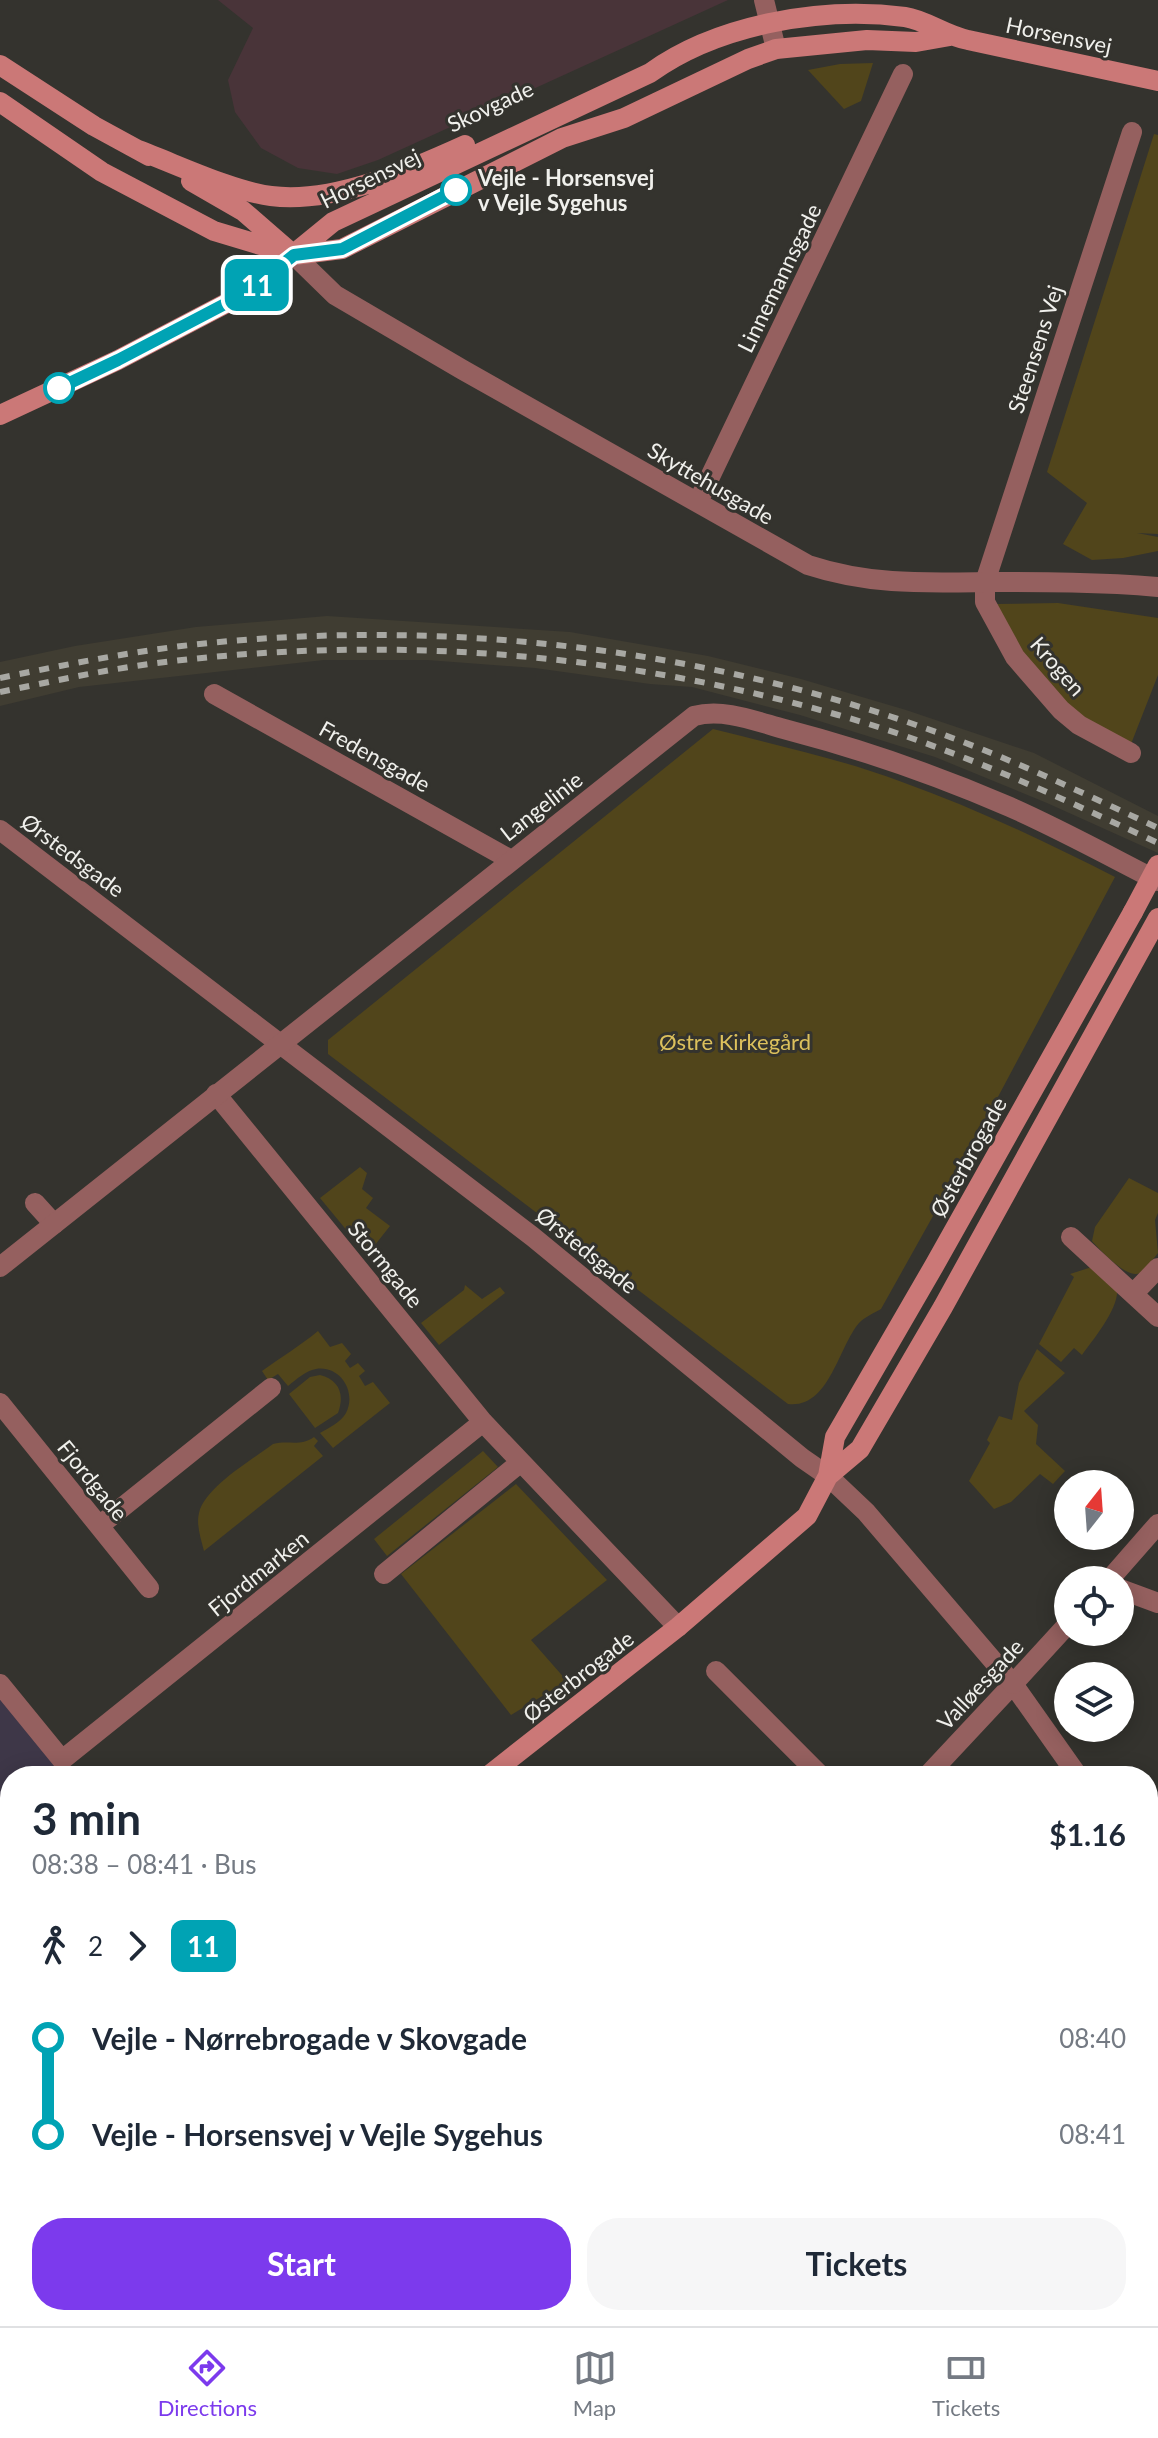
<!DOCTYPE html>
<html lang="en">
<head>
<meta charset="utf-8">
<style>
	:root { --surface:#fff; --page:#f6f6f7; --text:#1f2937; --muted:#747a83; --line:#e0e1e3; --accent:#7c3aed }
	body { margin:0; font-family:Lato,sans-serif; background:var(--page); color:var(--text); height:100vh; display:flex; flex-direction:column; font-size:30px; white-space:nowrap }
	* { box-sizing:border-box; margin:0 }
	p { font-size:26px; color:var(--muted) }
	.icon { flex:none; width:44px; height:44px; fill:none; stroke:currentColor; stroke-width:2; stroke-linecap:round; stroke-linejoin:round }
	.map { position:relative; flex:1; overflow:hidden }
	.side { position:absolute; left:0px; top:1766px; width:1158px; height:560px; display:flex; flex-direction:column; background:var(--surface); border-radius:32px 32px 0 0; box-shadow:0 4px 20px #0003 }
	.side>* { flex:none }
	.badge { padding:0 16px; border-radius:12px; font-size:28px; line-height:52px }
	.needle { width:52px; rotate:17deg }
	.controls { position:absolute; left:1054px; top:1470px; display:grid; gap:16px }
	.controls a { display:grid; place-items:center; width:80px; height:80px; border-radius:50%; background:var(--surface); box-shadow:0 4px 20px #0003; font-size:40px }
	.map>.badge { position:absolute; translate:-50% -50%; box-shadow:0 0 0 4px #fff }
	.legs { display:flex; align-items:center; gap:12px; height:88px; padding:0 32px; font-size:26px }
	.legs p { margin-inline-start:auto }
	.overview { display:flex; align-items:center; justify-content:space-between; height:136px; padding:0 32px }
	h1 { font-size:44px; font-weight:700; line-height:60px }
	.action { display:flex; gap:16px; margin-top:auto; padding:16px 32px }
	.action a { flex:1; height:92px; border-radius:32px; background:var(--accent); color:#fff; font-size:32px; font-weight:700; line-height:92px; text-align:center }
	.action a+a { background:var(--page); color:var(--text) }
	ul { padding:0 32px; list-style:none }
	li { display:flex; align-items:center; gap:28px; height:96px; font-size:30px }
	li i { display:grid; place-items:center; width:12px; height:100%; margin:0 10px; background:currentColor }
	li i::after { content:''; width:20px; height:20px; margin:-10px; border:6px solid; border-radius:50%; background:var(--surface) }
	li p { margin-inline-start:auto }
	li:first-child i { background:linear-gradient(#0000 50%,currentColor 0) }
	li:last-child i { background:linear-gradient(currentColor 50%,#0000 0) }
	.tab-bar { display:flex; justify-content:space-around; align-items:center; height:112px; border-top:2px solid var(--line); background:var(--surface); font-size:22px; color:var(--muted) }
	.tab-bar a { display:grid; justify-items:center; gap:4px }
	.tab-bar .active { color:var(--accent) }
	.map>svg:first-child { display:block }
</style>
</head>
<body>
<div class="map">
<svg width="1158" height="2326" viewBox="0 0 1158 2326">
	<rect width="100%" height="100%" fill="#34332e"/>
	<path fill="#3e3748" d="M0 1694 65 1776H10V2132L0 2140Z"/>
	<path fill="#403d32" d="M327 616 570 632 708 656 801 679 906 710 1034 753 1158 816V853L1047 803 935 757 800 715 692 687 650 684 535 668 427 660H324L79 687 0 706V662L75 646 196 627Z
		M1158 2031V2326H0V2158L10 2151V2316H1148V2050Z"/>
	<path fill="#493439" d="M218 0H728L378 160 337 174 298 168 261 148 235 112 228 80 253 28Z"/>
	<path fill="#51451b" d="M873 63 861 101 844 109 808 70 840 64Z
		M1154 134 1158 135V534L1137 533 1158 537V551L1123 558 1092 560 1063 544 1087 503 1047 472Z
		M1058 603 1158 618V675L1131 744 1078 714 1033 670 995 604Z
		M713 729C776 745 841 759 902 782 975 808 1046 842 1115 877L966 1157 881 1309C874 1313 865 1317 859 1323 838 1348 829 1409 788 1404L328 1054V1040Z
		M360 1167 367 1173 362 1189 373 1198 366 1208 390 1226 367 1255 320 1198Z
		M1129 1178 1158 1193V1213L1155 1220 1158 1253C1153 1259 1146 1269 1140 1273 1128 1280 1100 1250 1092 1241L1095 1227Z
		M1092 1267 1117 1290C1119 1308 1093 1340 1082 1355L1074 1348 1061 1362 1039 1344 1074 1277 1070 1274Z
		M465 1285 482 1299 500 1287 505 1293 439 1345 421 1323 464 1290Z
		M318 1331 330 1347 342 1343 351 1354 345 1361 350 1368 358 1363 365 1371 359 1376 365 1386 373 1382 390 1403 333 1448 320 1433C329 1428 341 1422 346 1413 357 1392 340 1365 316 1369 305 1371 297 1379 288 1386L278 1374 268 1380 262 1371C281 1357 300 1346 318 1331Z
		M1037 1349 1065 1373 1024 1411 1038 1425 1036 1444 1065 1471 1053 1484 1040 1474 1011 1502 994 1509 969 1481 990 1443 987 1440 999 1416 1012 1420 1019 1383Z
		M320 1375C339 1380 345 1394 338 1413L315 1428 289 1394 310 1377Z
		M314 1437 318 1441 314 1446 323 1456 204 1551C201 1539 196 1525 199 1513 205 1487 252 1460 273 1444 289 1440 300 1447 314 1437Z
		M483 1451 498 1467 387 1556 374 1539Z
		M516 1484 607 1580 531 1640 567 1681 511 1715 401 1574Z
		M1148 1903 1158 1911V1988L1151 1985Z"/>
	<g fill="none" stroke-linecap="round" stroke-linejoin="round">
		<path stroke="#95605f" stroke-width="20" d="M764 0 776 49
			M698 502 903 74
			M214 694 511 860
			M1131 753 1079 725 1061 710 1015 657 985 602V582L1132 132
			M0 830 533 1237 802 1458 828 1476
			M216 1094 483 1422 678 1627
			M35 1203 54 1224
			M1071 1237 1158 1317
			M1133 1294 1158 1268
			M0 1403 149 1588
			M99 1526 271 1388
			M384 1574 521 1462
			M1120 1589 1158 1603
			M716 1671 821 1776
			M0 1684 62 1760 483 1422
			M927 1776 1013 1684 1078 1776
			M1148 2120 1158 2126
			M0 2299 10 2302
			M53 2316 82 2326
			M640 2316 656 2326"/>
		<path stroke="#95605f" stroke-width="20" d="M294 255 335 295 463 370 808 565C869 585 923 583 985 582 1043 582 1101 582 1158 587
			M0 1267 694 716C723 708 755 721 784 729 861 749 936 775 1010 807 1060 829 1109 856 1158 881
			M828 1476 866 1512 1013 1684 1068 1624
			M1109 1580 1158 1524"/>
		<path stroke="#cb7877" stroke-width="20" d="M0 65 94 126 149 156
			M0 102 102 172 214 231 294 255 342 249 562 138 624 118 748 59 776 49 867 40 916 42 950 36
			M138 150C176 164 232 191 271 196 334 204 410 170 465 145
			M191 181 243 211 288 250
			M0 415 118 360 246 293 333 222 650 73C718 24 823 6 905 17 926 20 946 36 968 40 1031 54 1095 67 1158 81
			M828 1476 860 1449 943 1307 1158 918
			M488 1776 678 1627 807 1516 828 1476 835 1437 934 1266 1133 912
			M0 2160 10 2153"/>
		<path stroke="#a8a8a3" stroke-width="6" stroke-dasharray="10 10" stroke-linecap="butt" d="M0 678C69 664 138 650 209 643 452 619 705 649 936 732 1012 759 1085 794 1158 828
			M0 692C49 682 99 671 149 664 379 634 614 651 838 715 949 746 1053 794 1158 843
			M0 2206 10 2200
			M0 2307 10 2309
			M33 2316 62 2326
			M689 2316 705 2326
			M713 2316 730 2326"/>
		<path stroke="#cb7877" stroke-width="20" d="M1133 912 1158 865"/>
	</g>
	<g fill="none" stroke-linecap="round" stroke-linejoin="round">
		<defs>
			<path id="line-1" d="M59 388 118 360 246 293 294 255 342 249 456 190"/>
		</defs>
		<use href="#line-1" stroke="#fff" stroke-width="18"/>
		<use href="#line-1" stroke="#00a3b4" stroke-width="12"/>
	</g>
	<g fill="#fff" stroke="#00a3b4" stroke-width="4">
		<circle cx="456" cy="190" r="14"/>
		<circle cx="59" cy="388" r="14"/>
	</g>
	<g text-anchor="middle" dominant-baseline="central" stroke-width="6" stroke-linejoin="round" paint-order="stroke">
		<g font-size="22" fill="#f0f0ec" stroke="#34332e">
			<text transform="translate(1059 35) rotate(12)">Horsensvej</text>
			<text transform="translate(490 106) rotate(-25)">Skovgade</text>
			<text transform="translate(370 178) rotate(-26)">Horsensvej</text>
			<text transform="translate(779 278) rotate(-64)">Linnemannsgade</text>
			<text transform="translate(1035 349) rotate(-72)">Steensens Vej</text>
			<text transform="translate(711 483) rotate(30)">Skyttehusgade</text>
			<text transform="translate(1058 666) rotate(49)">Krogen</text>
			<text transform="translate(375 756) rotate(29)">Fredensgade</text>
			<text transform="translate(541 806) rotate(-38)">Langelinie</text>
			<text transform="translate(73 855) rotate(37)">Ørstedsgade</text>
			<text transform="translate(968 1157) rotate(-61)">Østerbrogade</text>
			<text transform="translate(587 1250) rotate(39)">Ørstedsgade</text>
			<text transform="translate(386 1264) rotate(51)">Stormgade</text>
			<text transform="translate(93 1480) rotate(51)">Fjordgade</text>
			<text transform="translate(258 1573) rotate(-39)">Fjordmarken</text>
			<text transform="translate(578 1676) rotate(-38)">Østerbrogade</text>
			<text transform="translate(980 1684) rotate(-47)">Valløesgade</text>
		</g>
		<g font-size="22" font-weight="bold" fill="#f0f0ec" stroke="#34332e" text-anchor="start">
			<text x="478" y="177">Vejle - Horsensvej<tspan x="478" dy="25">v Vejle Sygehus</tspan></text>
		</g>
		<g font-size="22" fill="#dcc05c" stroke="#34332e">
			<text x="735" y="1041">Østre Kirkegård</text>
		</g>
	</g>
</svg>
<div class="controls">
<a><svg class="needle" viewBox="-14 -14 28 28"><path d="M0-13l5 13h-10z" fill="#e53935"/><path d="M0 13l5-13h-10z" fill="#747a83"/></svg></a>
<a><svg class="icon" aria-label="locate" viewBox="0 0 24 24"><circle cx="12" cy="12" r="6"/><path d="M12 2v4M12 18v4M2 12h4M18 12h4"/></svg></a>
<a><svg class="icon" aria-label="layers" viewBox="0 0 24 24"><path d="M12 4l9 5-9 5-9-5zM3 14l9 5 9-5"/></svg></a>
</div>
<b class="badge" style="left:257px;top:285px;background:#00a3b4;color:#fff">11</b>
<section class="side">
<div class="overview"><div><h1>3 min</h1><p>08:38 – 08:41 · Bus</p></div><b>$1.16</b></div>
<div class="legs"><svg class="icon" aria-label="walk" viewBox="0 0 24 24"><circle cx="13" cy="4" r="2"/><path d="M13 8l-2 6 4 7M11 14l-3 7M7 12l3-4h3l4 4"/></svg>2<svg class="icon" aria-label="forward" viewBox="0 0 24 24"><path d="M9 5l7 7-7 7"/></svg><b class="badge" style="background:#00a3b4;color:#fff">11</b></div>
<ul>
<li><i style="color:#00a3b4"></i><b>Vejle - Nørrebrogade v Skovgade</b><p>08:40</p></li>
<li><i style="color:#00a3b4"></i><b>Vejle - Horsensvej v Vejle Sygehus</b><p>08:41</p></li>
</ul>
<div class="action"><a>Start</a><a>Tickets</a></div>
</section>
</div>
<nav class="tab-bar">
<a class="active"><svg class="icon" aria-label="directions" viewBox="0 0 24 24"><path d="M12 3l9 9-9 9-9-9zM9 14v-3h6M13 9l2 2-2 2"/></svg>Directions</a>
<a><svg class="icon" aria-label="map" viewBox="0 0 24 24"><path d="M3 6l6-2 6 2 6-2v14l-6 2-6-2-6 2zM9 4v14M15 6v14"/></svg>Map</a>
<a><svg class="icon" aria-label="tickets" viewBox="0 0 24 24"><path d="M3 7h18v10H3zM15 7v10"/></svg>Tickets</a>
</nav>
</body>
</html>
